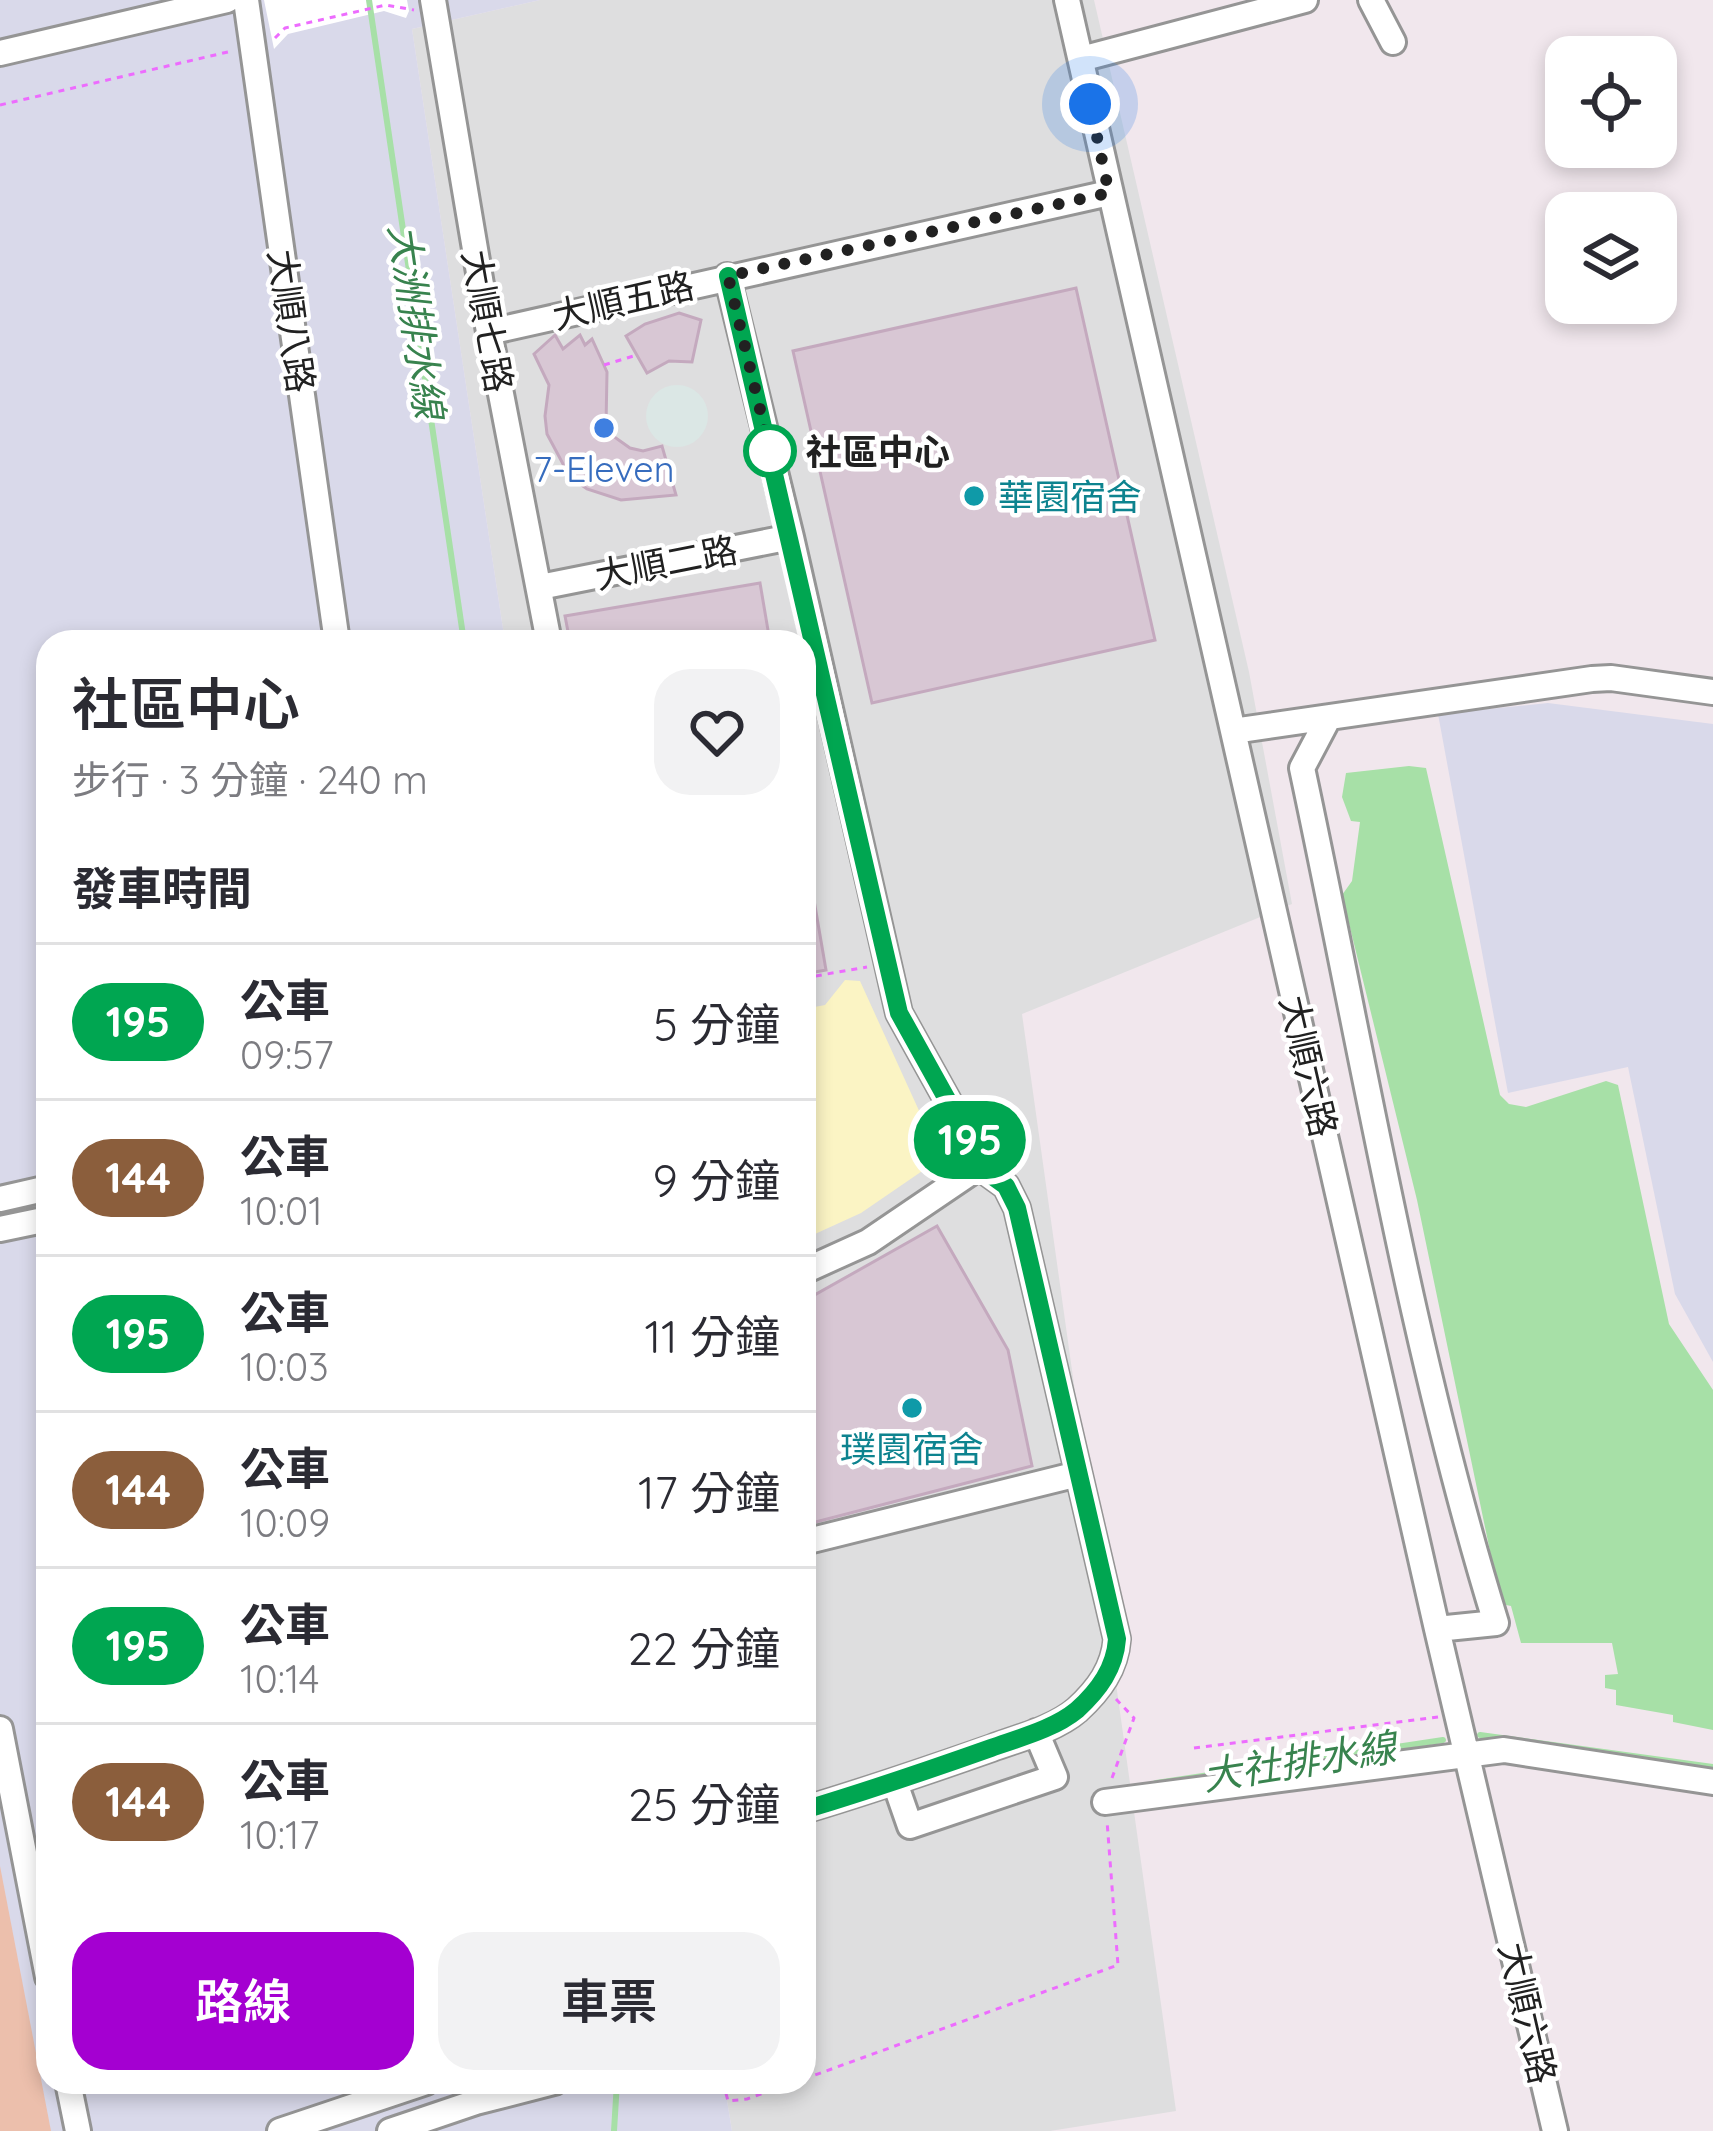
<!DOCTYPE html>
<html lang="zh-TW">
<head>
<meta charset="utf-8">
<style>
	:root { --surface:#fff; --page:#f2f2f3; --text:#2b2b33; --muted:#7c7c81; --line:#e1e1e2; --accent:#a400d1 }
	body { margin:0; font-family:Quicksand,"Noto Sans TC",sans-serif; background:var(--page); color:var(--text); height:100vh; display:flex; flex-direction:column; font-size:45px; white-space:nowrap }
	* { box-sizing:border-box; margin:0 }
	p { font-size:39px; color:var(--muted) }
	.icon { flex:none; width:66px; height:66px; fill:none; stroke:currentColor; stroke-width:2; stroke-linecap:round; stroke-linejoin:round }
	.map { position:relative; flex:1; overflow:hidden }
	.drawer { position:absolute; left:36px; top:630px; width:780px; height:1464px; display:flex; flex-direction:column; background:var(--surface); border-radius:36px; box-shadow:0 6px 18px #0003 }
	.drawer>* { flex:none }
	.badge { padding:0 24px; border-radius:39px; font-size:42px; line-height:78px }
	.controls { position:absolute; left:1545px; top:36px; display:grid; gap:24px }
	.controls a { display:grid; place-items:center; width:132px; height:132px; border-radius:24px; background:var(--surface); box-shadow:0 6px 18px #0003; font-size:60px }
	.you { position:absolute; width:60px; height:60px; margin:-30px; border:9px solid #fff; border-radius:50%; background:#1a73e8; box-shadow:0 0 0 18px #1a73e833 }
	.map>.badge { position:absolute; translate:-50% -50%; box-shadow:0 0 0 6px #fff }
	h2 { padding:0 36px; font-size:45px; line-height:108px }
	.round { display:grid; place-items:center; flex:none; width:126px; height:126px; border-radius:36px; background:var(--page) }
	.summary { display:flex; align-items:center; justify-content:space-between; height:204px; padding:0 36px }
	h1 { font-size:57px; font-weight:600; line-height:90px }
	.button { display:flex; gap:24px; margin-top:auto; padding:24px 36px }
	.button a { flex:1; height:138px; border-radius:36px; background:var(--accent); color:#fff; font-size:48px; font-weight:600; line-height:138px; text-align:center }
	.button a+a { background:var(--page); color:var(--text) }
	ul { padding:0; list-style:none }
	li { display:flex; align-items:center; gap:36px; height:156px; padding:0 36px; border-top:3px solid var(--line) }
	li div { flex:1 }
	li b { display:block; font-size:45px }
	li em { font-style:normal }
	li .badge { min-width:132px; font-weight:700; text-align:center }
	.map>svg:first-child { display:block }
</style>
</head>
<body>
<div class="map">
<svg width="1713" height="2131" viewBox="0 0 1713 2131">
	<rect width="100%" height="100%" fill="#f1e7ed"/>
	<path fill="#dededf" d="M540 0H1094L1249 672 1292 904 1022 1014 1176 2111 1050 2131H732L724 2082H804V642H505L412 29Z"/>
	<path fill="#d9d9ea" d="M0 0H540L412 29 505 642H48V2082H724L732 2131H0Z
		M1548 703 1713 724V1362L1675 1294 1628 1067 1508 1093 1438 714Z"/>
	<path fill="#ecbfac" d="M0 1866 51 2131H0Z"/>
	<path fill="#fbf4c4" d="M845 980 860 981 931 1137V1165L861 1213 804 1239V1009L825 1005Z"/>
	<path fill="#dbe7e5" d="M646 416a31 31 0 1 1 62 0a31 31 0 1 1-62 0Z"/>
	<path fill="#a7e0a7" d="M1409 766 1426 768 1500 1095 1509 1104 1526 1107 1606 1081 1618 1085 1669 1324 1713 1390V1730L1673 1722V1715L1616 1705V1690L1605 1688V1675L1618 1674 1612 1643H1521L1511 1606 1501 1604 1417 1200 1342 895 1352 881 1360 822 1351 821 1342 797 1346 773Z"/>
	<path fill="#fff" d="M264 0H407L409 11 406 18 384 11 288 34 274 49Z"/>
	<g fill="none" stroke-linecap="round" stroke-linejoin="round">
		<path stroke="#a7e0a7" stroke-width="6" d="M369 0 464 642
			M1480 1735 1713 1767
			M1156 1783 1443 1740
			M614 2131 617 2082"/>
	</g>
	<path fill="#d8c7d4" stroke="#c4a9be" stroke-width="3" d="M1076 288 1155 640 872 703 793 351Z
		M679 313 701 320 692 362 669 361 647 373 626 336 645 324Z
		M555 335 563 349 580 335 585 345 592 339 607 372 606 426 613 436 630 448 643 451 662 446 676 495 621 500 587 489 570 477 547 434 545 416 549 385 534 354Z
		M760 583 770 642H570L565 616Z
		M804 842 826 970 804 974Z
		M937 1226 1008 1350 1032 1466 804 1525V1301Z"/>
	<g fill="none" stroke-linecap="round" stroke-linejoin="round">
		<defs>
			<path id="minor" d="M246 0 337 642
				M433 0 489 332 549 642
				M1067 0 1437 1629 1555 2131
				M1371 0 1393 42
				M0 53 227 0
				M1081 59 1305 0
				M727 276 791 537 899 1013 988 1173 1006 1186 1017 1208 1117 1639C1115 1668 1099 1690 1077 1710 1055 1729 1019 1738 992 1748 929 1770 867 1791 804 1810
				M489 332 1109 193
				M540 587 791 537
				M1329 717 1302 768C1363 1053 1410 1344 1496 1623L1437 1629
				M1233 731 1592 679 1611 678 1713 692
				M0 1199 48 1188
				M0 1229 48 1219
				M804 1271 868 1242 983 1164
				M804 1542 1078 1474
				M0 1729 48 1977
				M895 1783 910 1826 1055 1777 1036 1732
				M1105 1802 1504 1750 1713 1782
				M68 2082 78 2131
				M280 2131 426 2082
				M390 2131 476 2102 554 2082"/>
		</defs>
		<use href="#minor" stroke="#959595" stroke-width="30"/>
		<path stroke="#ed6cfe" stroke-width="3" stroke-dasharray="6 6" stroke-linecap="butt" d="M275 38 285 28 386 5 414 10
			M0 105 232 51
			M604 365 637 355
			M804 978 867 967
			M1194 1748 1438 1717
			M1112 1778 1134 1718 1115 1698
			M804 2079 1118 1965 1107 1821
			M723 2082 728 2101 747 2099 795 2082"/>
		<use href="#minor" stroke="#fff" stroke-width="24"/>
	</g>
	<g fill="none" stroke-linecap="round" stroke-linejoin="round">
		<defs>
			<path id="line" d="M728 276 899 1013 988 1173 1006 1186 1017 1208 1117 1639C1115 1668 1099 1690 1077 1710 1054 1729 1019 1738 991 1748 929 1770 867 1791 804 1810"/>
		</defs>
		<use href="#line" stroke="#fff" stroke-width="27"/>
		<use href="#line" stroke="#00a651" stroke-width="18"/>
		<path stroke="#212121" stroke-width="12" stroke-dasharray="0 21.6" d="M770 451 728 276 1109 193 1090 104"/>
	</g>
	<circle fill="#3f7fe0" stroke="#fff" stroke-width="4.5" cx="604" cy="428" r="12"/>
	<circle fill="#fff" stroke="#00a651" stroke-width="6" cx="770" cy="451" r="24"/>
	<g fill="#0f9aa8" stroke="#fff" stroke-width="4.5">
		<circle cx="974" cy="496" r="12"/>
		<circle cx="912" cy="1408" r="12"/>
	</g>
	<g text-anchor="middle" dominant-baseline="central" stroke-width="9" stroke-linejoin="round" paint-order="stroke">
		<g font-size="36" fill="#212121" stroke="#fff">
			<text transform="translate(623 300) rotate(-13)">大順五路</text>
			<text transform="translate(292 321) rotate(82)">大順八路</text>
			<text transform="translate(488 321) rotate(80)">大順七路</text>
			<text transform="translate(666 562) rotate(-11)">大順二路</text>
			<text transform="translate(1309 1066) rotate(77)">大順六路</text>
			<text transform="translate(1528 2013) rotate(77)">大順六路</text>
		</g>
		<g font-size="36" font-weight="bold" fill="#212121" stroke="#fff" text-anchor="start">
			<text x="806" y="451">社區中心</text>
		</g>
		<g font-size="36" fill="#366cbe" stroke="#fff">
			<text x="604" y="468">7-Eleven</text>
		</g>
		<g font-size="36" fill="#0d838f" stroke="#fff" text-anchor="start">
			<text x="998" y="496">華園宿舍</text>
			<text x="912" y="1448" text-anchor="middle">璞園宿舍</text>
		</g>
		<g font-size="39" font-style="italic" fill="#38834e" stroke="#fff">
			<text transform="translate(417 321) rotate(82)">大洲排水線</text>
			<text transform="translate(1299 1761) rotate(-9)">大社排水線</text>
		</g>
	</g>
</svg>
<div class="controls">
<a><svg class="icon" aria-label="locate" viewBox="0 0 24 24"><circle cx="12" cy="12" r="6"/><path d="M12 2v4M12 18v4M2 12h4M18 12h4"/></svg></a>
<a><svg class="icon" aria-label="layers" viewBox="0 0 24 24"><path d="M12 4l9 5-9 5-9-5zM3 14l9 5 9-5"/></svg></a>
</div>
<div class="you" style="left:1090px;top:104px"></div>
<b class="badge" style="left:970px;top:1140px;background:#00a651;color:#fff">195</b>
<section class="drawer">
<div class="summary"><div><h1>社區中心</h1><p>步行 · 3 分鐘 · 240 m</p></div><a class="round"><svg class="icon" aria-label="heart" viewBox="0 0 24 24"><path d="M12 20l-8-8c-3-5 5-10 8-4 3-6 11-1 8 4z"/></svg></a></div>
<h2>發車時間</h2>
<ul>
<li><span class="badge" style="background:#00a651;color:#fff">195</span><div><b>公車</b><p>09:57</p></div><em>5 分鐘</em></li>
<li><span class="badge" style="background:#8b5e3c;color:#fff">144</span><div><b>公車</b><p>10:01</p></div><em>9 分鐘</em></li>
<li><span class="badge" style="background:#00a651;color:#fff">195</span><div><b>公車</b><p>10:03</p></div><em>11 分鐘</em></li>
<li><span class="badge" style="background:#8b5e3c;color:#fff">144</span><div><b>公車</b><p>10:09</p></div><em>17 分鐘</em></li>
<li><span class="badge" style="background:#00a651;color:#fff">195</span><div><b>公車</b><p>10:14</p></div><em>22 分鐘</em></li>
<li><span class="badge" style="background:#8b5e3c;color:#fff">144</span><div><b>公車</b><p>10:17</p></div><em>25 分鐘</em></li>
</ul>
<div class="button"><a>路線</a><a>車票</a></div>
</section>
</div>
</body>
</html>
